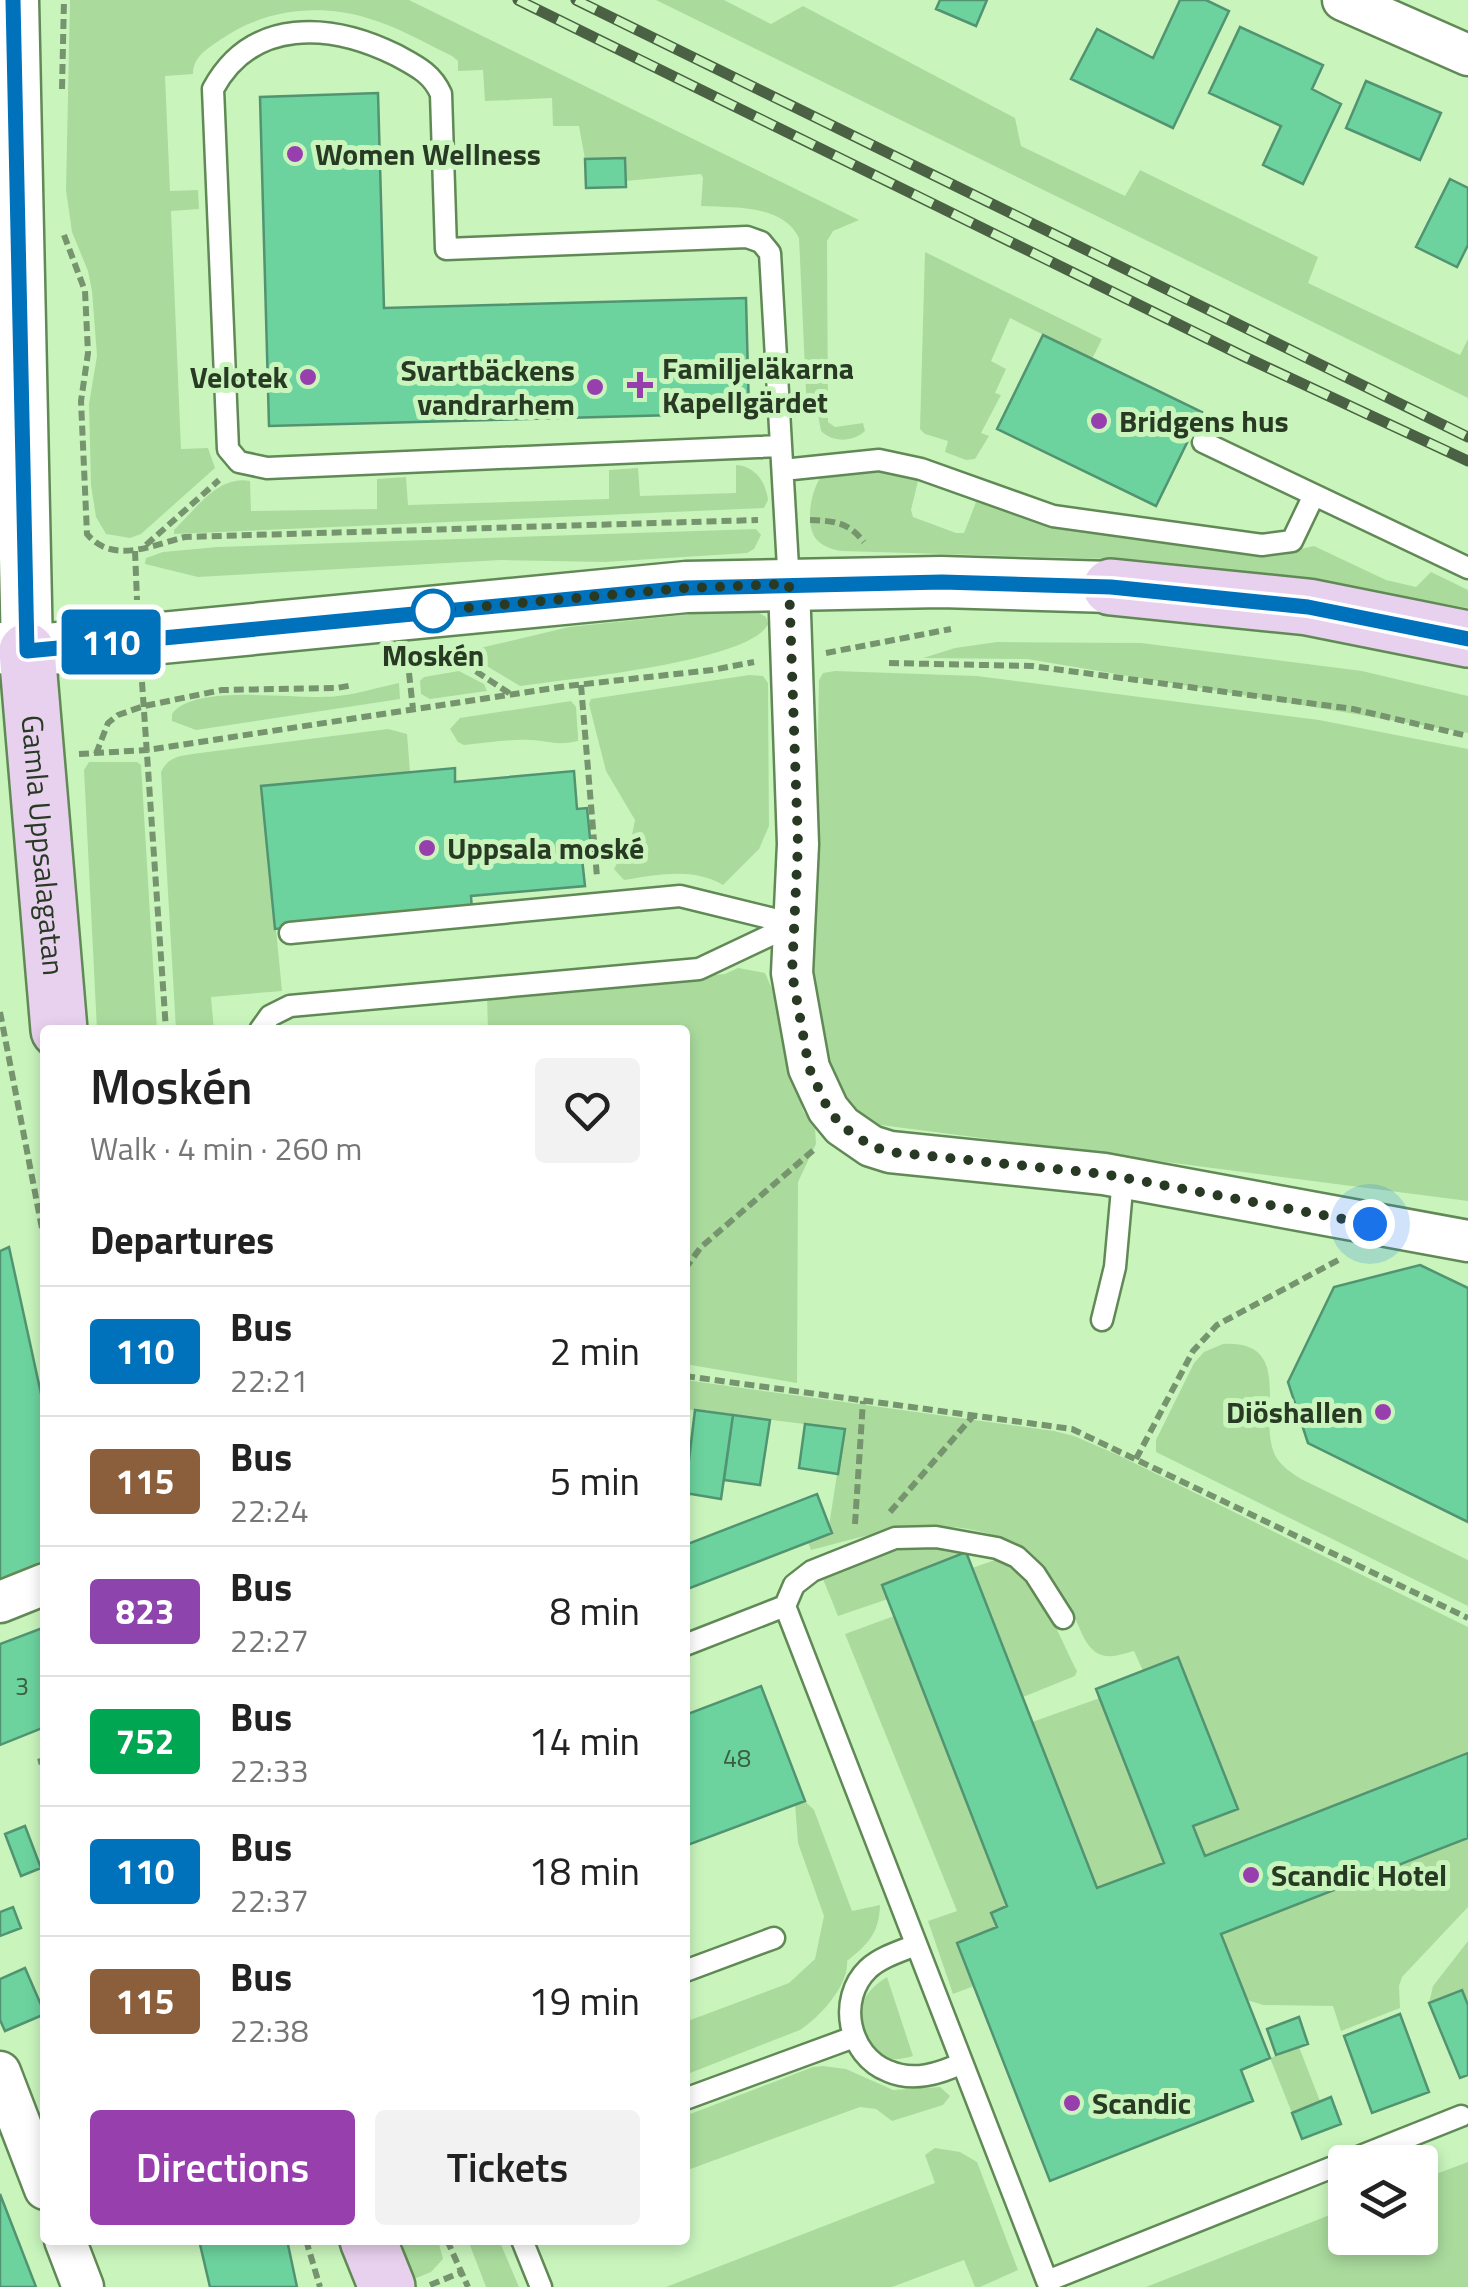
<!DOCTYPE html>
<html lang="en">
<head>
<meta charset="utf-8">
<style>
	:root { --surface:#fff; --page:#f2f2f2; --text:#222; --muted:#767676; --line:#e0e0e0; --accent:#9740ad }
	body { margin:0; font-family:"Titillium Web",sans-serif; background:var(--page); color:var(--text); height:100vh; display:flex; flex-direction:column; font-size:38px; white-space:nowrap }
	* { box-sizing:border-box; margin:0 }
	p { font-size:32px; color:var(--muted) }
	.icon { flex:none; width:55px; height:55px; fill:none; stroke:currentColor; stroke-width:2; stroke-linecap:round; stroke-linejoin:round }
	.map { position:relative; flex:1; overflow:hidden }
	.drawer { position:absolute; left:40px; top:1025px; width:650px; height:1220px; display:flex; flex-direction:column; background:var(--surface); border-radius:10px; box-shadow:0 5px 15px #0003 }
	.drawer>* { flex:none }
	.badge { padding:0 20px; border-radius:8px; font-size:35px; line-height:65px }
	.fabs { position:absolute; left:1328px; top:2145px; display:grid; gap:20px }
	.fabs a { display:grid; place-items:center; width:110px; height:110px; border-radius:10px; background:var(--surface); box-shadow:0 5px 15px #0003; font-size:50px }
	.you { position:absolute; width:50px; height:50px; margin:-25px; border:8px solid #fff; border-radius:50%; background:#1a73e8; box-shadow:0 0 0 15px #1a73e833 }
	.map>.badge { position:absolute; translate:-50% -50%; box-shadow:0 0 0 5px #fff }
	h2 { padding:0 50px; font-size:38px; line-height:90px }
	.round { display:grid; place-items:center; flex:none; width:105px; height:105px; border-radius:10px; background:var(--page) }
	.head { display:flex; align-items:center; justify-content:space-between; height:170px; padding:0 50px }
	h1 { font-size:48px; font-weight:600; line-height:75px }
	.cta { display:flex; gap:20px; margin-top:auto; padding:20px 50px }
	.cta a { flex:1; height:115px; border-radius:10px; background:var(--accent); color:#fff; font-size:40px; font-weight:600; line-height:115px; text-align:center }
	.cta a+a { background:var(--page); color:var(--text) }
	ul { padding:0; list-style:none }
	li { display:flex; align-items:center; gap:30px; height:130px; padding:0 50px; border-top:2px solid var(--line) }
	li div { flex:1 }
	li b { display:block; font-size:38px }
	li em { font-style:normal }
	li .badge { min-width:110px; font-weight:700; text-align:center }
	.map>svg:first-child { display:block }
</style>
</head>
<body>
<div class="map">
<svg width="1468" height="2287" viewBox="0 0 1468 2287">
	<rect width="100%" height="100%" fill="#c9f5bd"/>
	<path fill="#aadb9d" d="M70 0H409L859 220 833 231 827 241 828 422 835 427 863 423 865 431C853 442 833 443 821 431L818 415 807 413 799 238C783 204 734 208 701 206L703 178 701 174 626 181 625 158 585 159 579 126H553L552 98 485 101 483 70 458 71V61L452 56C425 43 396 26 367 18 318 3 262 10 220 40 207 49 193 57 193 74L165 76 170 191 198 190 199 209 171 211 181 449 208 448 215 468 141 534 130 538 106 534 96 517 91 485 89 404 97 356 92 291 88 271 72 232 66 190Z
		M656 0H724L771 24 803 6 1015 118 1021 146 1125 196 1140 170 1318 257 1308 283 1460 355 1468 339V398Z
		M925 252 1102 339 1092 359 1010 318 991 361 1006 369 995 393 1001 395 981 433 989 436 975 459 966 460 945 452 948 441 925 434 920 429Z
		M736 465C755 466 766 482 768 500L764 508 174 534V530C196 509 218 475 250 481L251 511 377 509V479L406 477 408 505 609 499V470L638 468 640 496 736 493Z
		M882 467 909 474 918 481 911 510 913 517 956 533H964L976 502 1044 524 1183 546 1273 555 1314 546 1386 580 1416 587 1431 572 1468 590V608L1350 587 1142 560 842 551C832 550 819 545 814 536 805 520 812 485 824 473Z
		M756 529 761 535 754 549 747 553 605 562 501 560 198 577 145 564 146 558 163 552 217 547Z
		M751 608 766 617 768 624C750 662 565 679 520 686L470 656 473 650 480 648 569 627Z
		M997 642 1141 643 1362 671 1468 696V733L1027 659 923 658 955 648Z
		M459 671 484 684 487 691 430 699 421 694 420 681 424 677Z
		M835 671 977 676 1319 720 1468 749V1201L865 1123 857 1116 827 1073 807 999 815 910 819 680 823 673Z
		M749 675 763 676 768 683 769 826 759 849 723 885C692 867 658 875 624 880L614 869 632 835 635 820 606 771 589 704 591 699Z
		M399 683 400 699 196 730 172 721V714C195 682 300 701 338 696 358 694 379 687 399 683Z
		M571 701 576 707 578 736V741C556 746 550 741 530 740 508 739 485 743 464 745L458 742 450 729 460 718Z
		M388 729 407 734 410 772 262 786 282 991 211 997 214 1030H176L161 772C169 755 182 756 200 753Z
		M89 762H137L141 765 157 1030H97L84 770Z
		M738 968 765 973 772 989 803 1111 815 1128 816 1144 798 1182 797 1383 685 1364V1030H488L487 996 725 974Z
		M1223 1344C1298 1340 1255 1419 1276 1457 1282 1467 1292 1473 1301 1479L1468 1560V1606L1156 1452V1440L1194 1363 1204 1352Z
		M685 1380 1054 1431 1074 1436 1118 1455 1468 1627V1753L1205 1856 1193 1826 1237 1808 1178 1658 1143 1671 1134 1651C1122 1654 1109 1660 1097 1653 1084 1645 1080 1627 1073 1614 1060 1590 1044 1562 1022 1546 1014 1541 1002 1538 993 1535 931 1515 871 1534 811 1550L808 1542 832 1533 829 1526 844 1429 685 1409Z
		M926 1545 966 1552 883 1585 888 1599 838 1616 823 1579 872 1555Z
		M995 1560C1034 1563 1060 1640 1077 1671L1075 1676 1023 1697 972 1568Z
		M894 1616 1007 1906 974 1986 953 1994 928 1921 957 1911 845 1634Z
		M1100 1698 1164 1863 1097 1888 1032 1722Z
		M805 1801 814 1810 852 1911 880 1905C879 1934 868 1944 847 1961 849 1985 820 2017 800 2030L685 2075V2022L789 1983 815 1959 824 1916 798 1843 795 1804Z
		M1468 1838V1907L1402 1977 1399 1986 1400 2008 1341 2031 1333 2006 1263 2005 1247 2000 1221 1934Z
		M1468 1941V2005L1461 1990 1429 2003 1433 1986Z
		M887 1977 913 2056C875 2068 865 2044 857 2011 865 1996 872 1986 887 1977Z
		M1299 2047 1320 2101 1292 2113 1270 2058Z
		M823 2066 846 2069 893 2090 940 2087 950 2096 943 2105 892 2121 876 2109 860 2107 685 2171V2116L813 2067Z
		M935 2148 960 2152 977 2162 1018 2270 980 2287H975L964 2260 892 2287H666L935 2183 925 2155Z
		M1468 2162V2287H1146L1345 2209V2238H1420V2180Z
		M406 2240H438L443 2259 431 2272 404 2283 401 2250Z
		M468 2240H499L519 2287H486Z"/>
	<path fill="#6cd39e" stroke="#529471" stroke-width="2.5" d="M940 0H987L976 26 936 9Z
		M1180 0H1206L1229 11 1173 128 1071 79 1097 29 1153 58Z
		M1240 27 1323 65 1312 89 1341 104 1303 184 1263 165 1281 126 1209 93Z
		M1366 81 1441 113 1420 160 1346 128Z
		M378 93 384 308 746 298 749 413 269 426 260 97Z
		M625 158 626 187 586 188 585 159Z
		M1450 179 1468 188V245L1457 267 1416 247Z
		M1043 335 1202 412 1156 506 997 429Z
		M455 768V782L574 771 577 809 587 808 591 848 581 849 585 886 471 896 472 911 275 929 261 786Z
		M9 1247 45 1412V1566L0 1584V1251Z
		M1420 1265 1468 1288V1522L1308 1443 1288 1382 1334 1287Z
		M695 1410 733 1415 721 1499 685 1493Z
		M733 1415 770 1420 760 1485 724 1480Z
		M805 1424 845 1429 838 1474 799 1468Z
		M817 1494 832 1533 685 1590V1545Z
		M966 1552 1097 1888 1164 1863 1096 1689 1178 1657 1238 1809 1193 1826 1205 1856 1468 1753V1838L1221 1934 1270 2058 1241 2070 1253 2101 1050 2181 957 1943 997 1927 991 1913 1007 1906 882 1585Z
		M45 1627V1727L0 1745V1644Z
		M761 1686 805 1801 685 1846V1715Z
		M25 1826 41 1868 21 1876 5 1834Z
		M13 1907 21 1928 0 1936V1912Z
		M25 1968 45 2014 5 2031 0 2020V1979Z
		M1462 1990 1468 2005V2075L1460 2078 1429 2003Z
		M1400 2014 1429 2092 1372 2113 1344 2036Z
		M1299 2017 1308 2044 1276 2055 1267 2029Z
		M1331 2097 1341 2124 1302 2139 1292 2113Z
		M0 2194 36 2287H0Z
		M199 2240H287L297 2287H210Z"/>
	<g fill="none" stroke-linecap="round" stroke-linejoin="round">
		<defs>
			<path id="service" d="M1203 442 1468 568
				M781 446 267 468 239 462 228 449 213 89C252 17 331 23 396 55 416 66 432 73 441 94L446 249 747 237 761 242 770 253 789 585
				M783 470 879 460 921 469 1053 516 1262 545 1292 541 1314 495
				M290 933 680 896 794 924
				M260 1030 270 1016 290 1006 699 969 794 924
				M1102 1320 1115 1267 1123 1178
				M1063 1618 1035 1574 1017 1557 997 1548 936 1537 895 1538 812 1571 794 1585 785 1606 1047 2281 1461 2116
				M685 1645 785 1606
				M916 1945C901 1951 881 1957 868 1969 837 1999 848 2055 888 2071 913 2082 939 2074 962 2063
				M685 1971 774 1938
				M685 2099 854 2037
				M522 2240 541 2287"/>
			<path id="minor" d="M1343 0 1468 55
				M789 585 798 844 792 973 809 1068 828 1109 842 1126 871 1146 890 1152 1104 1174 1468 1241
				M0 1602 45 1584
				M0 2072 45 2189
				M65 2240 83 2287"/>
			<path id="tertiary" d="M13 0 27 651
				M0 648 27 651 686 587 941 582 1111 587"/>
			<g id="secondary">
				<path d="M1111 587 1308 607 1468 639"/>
				<path id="s1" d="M27 651 59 1030"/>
				<path d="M368 2240 387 2287"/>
			</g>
		</defs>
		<use href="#service" stroke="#618956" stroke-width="25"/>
		<use href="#minor" stroke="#618956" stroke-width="45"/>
		<use href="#tertiary" stroke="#618956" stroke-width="55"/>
		<use href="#secondary" stroke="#618956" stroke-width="60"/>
		<path stroke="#76946e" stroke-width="6" stroke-dasharray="10 5" stroke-linecap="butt" d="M62 89 64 0
			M64 235 85 291 88 353 81 401 87 534C113 565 152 545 185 537L758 520
			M810 520C835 521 848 522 864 542
			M146 545 219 480
			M135 551 137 600
			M826 653 951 629
			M889 663 1032 666 1353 709 1468 736
			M449 665 462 662 512 695
			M409 673 413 709
			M142 682 166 1030
			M581 685 597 877
			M79 754 147 750 567 686 712 670 754 662
			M96 754 108 723 118 715 144 706 222 690 337 688 353 685
			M0 1012 45 1244
			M685 1269 701 1247 816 1148
			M685 1376 1072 1429 1468 1618
			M1136 1459 1193 1351 1217 1325 1342 1258
			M890 1512 973 1416
			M855 1524 863 1401
			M38 1762 45 1760
			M306 2240 320 2287
			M447 2240 468 2287
			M430 2285 462 2272"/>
		<use href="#service" stroke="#fff" stroke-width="20"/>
		<use href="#minor" stroke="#fff" stroke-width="40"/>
		<use href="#tertiary" stroke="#fff" stroke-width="50"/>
		<use href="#secondary" stroke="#e8d1ee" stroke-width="55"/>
		<defs>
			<path id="rail" d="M518 0 1245 357 1468 461
				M576 0 1468 437"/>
		</defs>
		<use href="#rail" stroke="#4a6144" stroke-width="11"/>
		<use href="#rail" stroke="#c9f5bd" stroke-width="8" stroke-dasharray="22" stroke-linecap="butt"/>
	</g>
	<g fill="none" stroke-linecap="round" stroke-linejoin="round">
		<defs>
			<path id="line" d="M13 0 27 651 686 588 942 582 1111 587 1308 607 1468 639"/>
		</defs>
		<use href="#line" stroke="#fff" stroke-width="22"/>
		<use href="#line" stroke="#0072bc" stroke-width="15"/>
		<path stroke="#283924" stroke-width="10" stroke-dasharray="0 18" d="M433 611 686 588 789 584 798 844 792 973 809 1068 828 1109 842 1126 871 1146 890 1152 1104 1174 1370 1224"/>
	</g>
	<g fill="#9740ad" stroke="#c9f5bd" stroke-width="4">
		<circle cx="295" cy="154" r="10"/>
		<circle cx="308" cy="377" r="10"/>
		<path d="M635 370h10v10h10v10h-10v10h-10v-10h-10v-10h10z"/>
		<circle cx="595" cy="387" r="10"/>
		<circle cx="1099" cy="421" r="10"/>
		<circle cx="427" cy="848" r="10"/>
		<circle cx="1383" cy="1412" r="10"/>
		<circle cx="1251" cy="1875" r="10"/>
		<circle cx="1072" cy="2103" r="10"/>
	</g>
	<circle fill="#fff" stroke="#0072bc" stroke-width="5" cx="433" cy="611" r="20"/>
	<g text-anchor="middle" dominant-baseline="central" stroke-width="10" stroke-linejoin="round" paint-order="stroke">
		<g font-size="25" fill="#396042">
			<text x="22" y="1686">3</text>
			<text x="737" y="1758">48</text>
		</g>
		<g font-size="30" font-weight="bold" fill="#283924" stroke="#c9f5bd" text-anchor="start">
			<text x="315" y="154">Women Wellness</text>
			<text x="662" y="368">Familjeläkarna<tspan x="662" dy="34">Kapellgärdet</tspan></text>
			<text x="575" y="370" text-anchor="end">Svartbäckens<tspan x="575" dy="34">vandrarhem</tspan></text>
			<text x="288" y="377" text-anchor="end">Velotek</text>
			<text x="1119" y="421">Bridgens hus</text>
			<text x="447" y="848">Uppsala moské</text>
			<text x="1363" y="1412" text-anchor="end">Diöshallen</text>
			<text x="1271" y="1875">Scandic Hotel</text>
			<text x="1092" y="2103">Scandic</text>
		</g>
		<g font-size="30" font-weight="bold" fill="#283924" stroke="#c9f5bd">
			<text x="433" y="655">Moskén</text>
		</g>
		<g font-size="30" fill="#283924" stroke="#c9f5bd">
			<text stroke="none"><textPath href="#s1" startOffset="195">Gamla Uppsalagatan</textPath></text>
		</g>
	</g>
</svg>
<div class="fabs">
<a><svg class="icon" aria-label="layers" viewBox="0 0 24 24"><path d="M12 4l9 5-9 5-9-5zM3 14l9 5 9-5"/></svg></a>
</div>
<div class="you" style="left:1370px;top:1224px"></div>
<b class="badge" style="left:111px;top:642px;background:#0072bc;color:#fff">110</b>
<section class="drawer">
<div class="head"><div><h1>Moskén</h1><p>Walk · 4 min · 260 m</p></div><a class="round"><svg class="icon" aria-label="heart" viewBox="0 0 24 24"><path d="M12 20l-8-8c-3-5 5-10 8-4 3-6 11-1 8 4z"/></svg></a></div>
<h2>Departures</h2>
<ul>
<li><span class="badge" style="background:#0072bc;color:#fff">110</span><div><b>Bus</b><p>22:21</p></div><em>2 min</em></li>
<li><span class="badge" style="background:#8b5e3c;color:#fff">115</span><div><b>Bus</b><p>22:24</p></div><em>5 min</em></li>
<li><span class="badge" style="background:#8e44ad;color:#fff">823</span><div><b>Bus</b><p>22:27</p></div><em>8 min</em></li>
<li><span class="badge" style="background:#00a651;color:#fff">752</span><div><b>Bus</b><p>22:33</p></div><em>14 min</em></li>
<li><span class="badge" style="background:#0072bc;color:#fff">110</span><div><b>Bus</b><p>22:37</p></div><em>18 min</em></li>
<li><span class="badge" style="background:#8b5e3c;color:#fff">115</span><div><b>Bus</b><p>22:38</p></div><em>19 min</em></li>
</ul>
<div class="cta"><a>Directions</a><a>Tickets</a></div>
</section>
</div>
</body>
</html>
